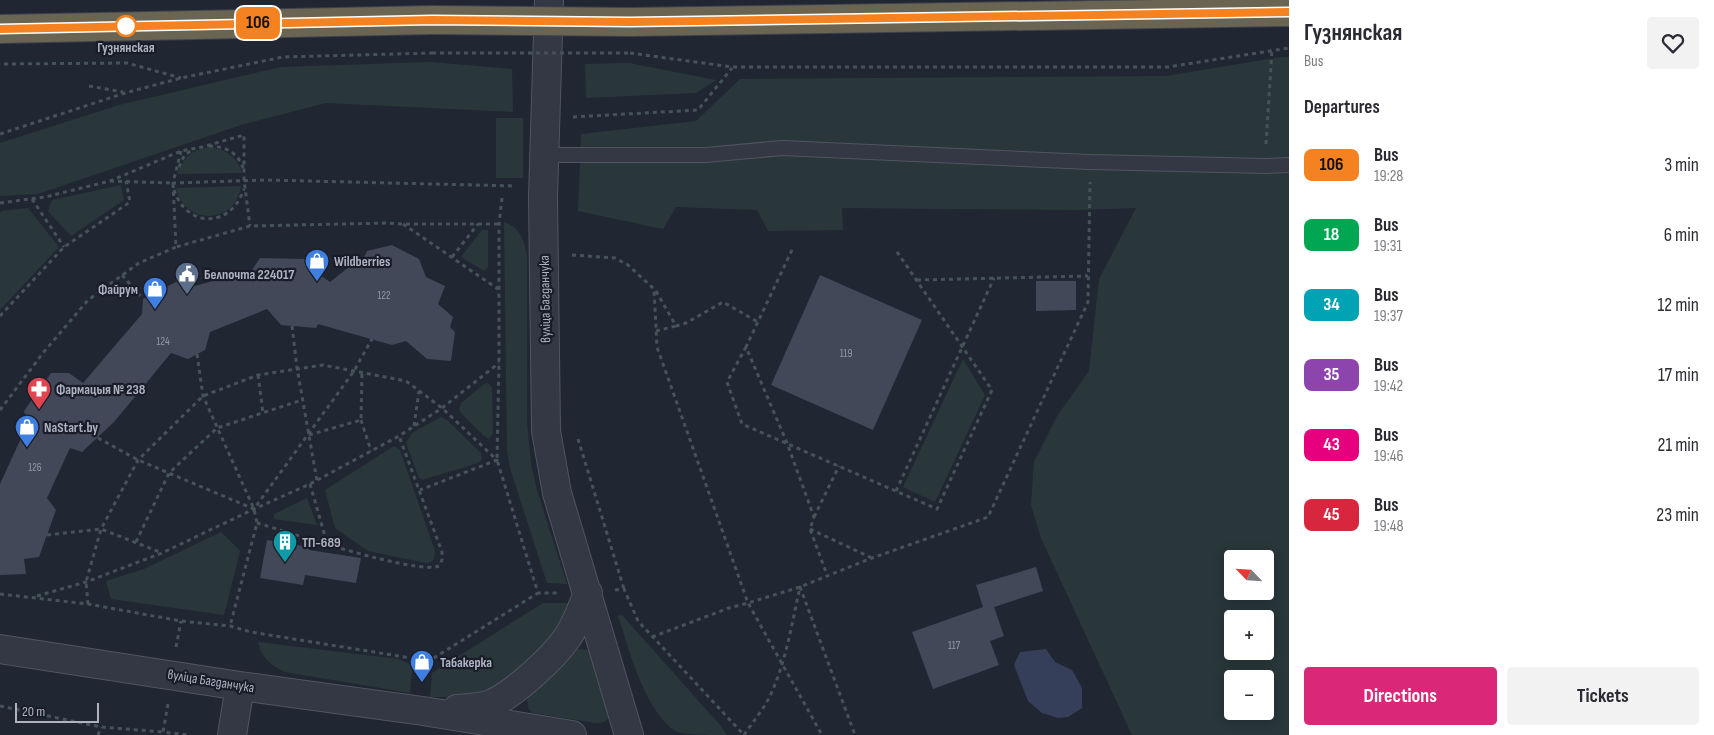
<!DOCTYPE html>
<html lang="en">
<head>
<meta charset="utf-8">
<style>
	:root { --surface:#fff; --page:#f2f2f3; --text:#2b2b33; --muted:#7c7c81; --accent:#db2777 }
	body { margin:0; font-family:"Sofia Sans Condensed",sans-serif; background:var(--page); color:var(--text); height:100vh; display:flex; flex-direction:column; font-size:19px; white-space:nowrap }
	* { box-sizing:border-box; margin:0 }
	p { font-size:16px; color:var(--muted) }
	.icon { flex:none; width:28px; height:28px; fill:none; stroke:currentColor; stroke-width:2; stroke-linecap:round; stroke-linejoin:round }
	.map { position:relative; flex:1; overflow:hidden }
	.panel { display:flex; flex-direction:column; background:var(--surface); width:425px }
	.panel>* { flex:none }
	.badge { padding:0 10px; border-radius:8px; font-size:18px; line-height:32px }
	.needle { width:32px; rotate:295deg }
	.controls { position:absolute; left:1224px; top:550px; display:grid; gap:10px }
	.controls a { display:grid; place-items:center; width:50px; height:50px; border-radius:5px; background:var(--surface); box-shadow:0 2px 12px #0003; font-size:25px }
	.scale { position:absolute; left:15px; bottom:12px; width:84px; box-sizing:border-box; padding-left:5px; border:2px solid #aeb2c1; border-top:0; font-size:14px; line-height:18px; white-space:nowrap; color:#aeb2c1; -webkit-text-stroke:4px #1a1d29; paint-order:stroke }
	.map>.badge { position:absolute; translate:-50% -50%; box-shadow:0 0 0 2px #fff }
	h2 { padding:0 15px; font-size:19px; line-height:45px }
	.round { display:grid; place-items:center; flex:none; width:52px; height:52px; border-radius:5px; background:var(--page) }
	.headline { display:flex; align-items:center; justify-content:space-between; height:85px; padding:0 15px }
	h1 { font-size:24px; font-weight:700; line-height:38px }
	.button { display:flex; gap:10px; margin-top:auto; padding:10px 15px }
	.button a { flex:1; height:58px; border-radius:5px; background:var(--accent); color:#fff; font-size:20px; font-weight:700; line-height:58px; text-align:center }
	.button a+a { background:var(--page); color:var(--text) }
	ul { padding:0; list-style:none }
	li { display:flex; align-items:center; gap:15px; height:70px; padding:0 15px }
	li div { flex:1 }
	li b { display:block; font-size:19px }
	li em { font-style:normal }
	li .badge { min-width:55px; font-weight:700; text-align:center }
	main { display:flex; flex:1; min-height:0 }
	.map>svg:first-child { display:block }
</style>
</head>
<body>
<main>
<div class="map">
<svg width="1289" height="735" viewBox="0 0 1289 735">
	<rect width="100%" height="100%" fill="#212633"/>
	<path fill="#29373a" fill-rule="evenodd" d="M1281 57H1289V735H1132L1041 538 1031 505 1034 462 1057 416 1089 371 1099 279 1136 208 1078 210 842 208 843 230 768 231 757 210 676 207 663 229 578 211 581 134 696 121 740 79 1166 76ZM1232 559H1265V591H1232ZM1232 619H1265V651H1232ZM1232 679H1265V711H1232Z
		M430 62 512 69 513 112 326 103 244 124 38 194 0 196V143L119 105 281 67Z
		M629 63 716 80 696 93 586 98 585 64Z
		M496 118H523V178H496Z
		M211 147C226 150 238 157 242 173L177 174C184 157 192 149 211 147Z
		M121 185 124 200 71 236 48 211 52 200Z
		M241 186C235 225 185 226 176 188Z
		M28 208 59 247 0 310V213L1 211Z
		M504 222C520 227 524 240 527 255V421L531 464 537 490 567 584 547 583 510 468 507 452Z
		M482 230H488V267L484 271 461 257Z
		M963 359 985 395 935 502 903 487Z
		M488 383 492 387 493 433 489 439 483 435 461 413 459 409 461 403 484 384Z
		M441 417 447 420 481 453 482 459 478 463 422 480 419 478 406 443 412 433Z
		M394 446 400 450 435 551 434 559 431 562 426 563 368 551 335 528 325 490Z
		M307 498 317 525 274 519V514Z
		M221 532 240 551 224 615 111 599 106 581 144 569Z
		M543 603H568C561 640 514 681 479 692 463 697 446 697 430 697L432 673Z
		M622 615 720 725 727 735C714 735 688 735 677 732 645 713 629 649 618 616Z
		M258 642 398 659 410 664 412 669 410 693 285 672C271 666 261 657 258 642Z
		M578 649 590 650 611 714C607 722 603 723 595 723L533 713 529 710 527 700 529 694 571 653Z"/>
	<path fill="#363f59" d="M1046 649 1055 662 1072 670 1082 688V708L1068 717 1058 718 1042 713 1028 701 1014 665 1020 652Z"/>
	<path fill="#424858" d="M392 245 419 259 426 277 445 286 438 304 453 317 450 327 455 332 451 361 427 359 406 341 392 345 318 324 316 328 281 325 267 309 210 332 205 350 188 359 171 353 114 422 82 452 70 448 47 498 56 510 39 557 24 559 26 574 0 575V484L28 423 24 411 51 373H69L83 383 142 314 143 299 176 282 181 277 195 286 252 270 260 258 305 259 310 268 330 282 354 263 362 262 367 251Z
		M820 275 922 320 873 430 771 385Z
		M1036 281H1076V310L1036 311Z
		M267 540 309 547V550L361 558 356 583 305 575 303 585 260 578Z
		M1036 567 1043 591 994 607 1004 636 990 641 999 665 933 689 912 632 983 607 976 585Z"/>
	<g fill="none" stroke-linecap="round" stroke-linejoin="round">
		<defs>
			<path id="lane" d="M545 155H706L782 148 1090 162 1266 166 1289 165"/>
			<path id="street" d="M549 0 543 197 546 431 557 493 629 735
				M0 649 240 686 423 711 572 735
				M457 709C468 708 481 708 491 704 513 695 553 658 567 638 576 625 582 608 588 593
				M232 735 240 686"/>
			<path id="highway" d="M630 22 1289 12
				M0 29 432 20"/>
		</defs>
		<use href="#lane" stroke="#515562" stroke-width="16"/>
		<use href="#street" stroke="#515562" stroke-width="30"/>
		<use href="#highway" stroke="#3f424f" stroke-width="30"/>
		<path stroke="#465459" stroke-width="3" stroke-dasharray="4 4" stroke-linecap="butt" d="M630 53 732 67H1168L1289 48
			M4 64 127 63 181 78
			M89 86 123 92
			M573 117 698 110 732 68
			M0 134 125 93 181 78 283 57 432 53
			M1266 144 1272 50
			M209 146C224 146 238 152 243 168
			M181 151 173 183 266 180 516 186
			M179 167 184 156 193 149
			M110 181 173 183 176 247 250 226 388 223 403 224H499
			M174 190C187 229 231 228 244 189
			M502 198 499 224V363L497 460 538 593H557
			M32 199 64 247
			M0 203 45 197 110 181 181 151 202 147 244 135V180L250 226
			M403 224 498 289
			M792 250 746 347 787 443 814 517 810 529 827 575
			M572 255 615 258 628 265 654 289 657 347 748 603 822 735
			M452 257 478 224
			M122 275 143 299
			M917 280 1088 276
			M656 291 676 326 686 323 723 302 758 322
			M0 316 64 247 130 202 126 181
			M292 326 297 368 317 481
			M656 331 676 326
			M746 347 727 382 742 424 937 509 992 390 895 249
			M197 354 203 396 254 509 257 523 230 626
			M258 375 263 413
			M0 410 43 353 88 300 139 263 176 247
			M361 420 371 451
			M414 426 419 391
			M309 435 361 420 362 373
			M98 438 138 460 254 509 354 371 372 339
			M578 439 624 589
			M310 484 327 543
			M896 491 994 278
			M814 517 839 466
			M257 523C288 532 416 575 439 566L442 560V552L399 436
			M810 529 872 558
			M47 535 101 529 162 553
			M136 542 169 473 217 428 302 400
			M615 590 624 589 638 621 744 735
			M0 594 88 604 181 621 230 626 251 632 429 661 538 593
			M37 596 86 582 162 553 254 509 310 484 399 436 442 408 499 363
			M88 604 86 582 101 529 138 460 203 396 258 375 323 365 406 381 442 408 497 460 420 490
			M652 637 729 608 748 603 800 587 872 558 988 517 1088 302 1090 182
			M176 647 181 621
			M168 704 163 732 188 735
			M0 706 101 727 163 732
			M98 735 101 727
			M744 735C753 722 763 710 770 696 786 662 792 623 800 587L855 735"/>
		<use href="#lane" stroke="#343844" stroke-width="14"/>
		<use href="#street" stroke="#343844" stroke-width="28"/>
		<use href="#highway" stroke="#6a6452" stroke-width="28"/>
		<defs>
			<path id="highway-bridge" d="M432 20 630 22"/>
		</defs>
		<use href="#highway-bridge" stroke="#3f424f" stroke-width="30" stroke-linecap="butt"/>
		<path stroke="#465459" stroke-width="3" stroke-dasharray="4 4" stroke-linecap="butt" d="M432 53H630"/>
		<use href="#highway-bridge" stroke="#6a6452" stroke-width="28"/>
	</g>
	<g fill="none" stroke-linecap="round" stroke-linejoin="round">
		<defs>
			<path id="line" d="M0 29 432 20 630 22 1289 12"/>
		</defs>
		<use href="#line" stroke="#fff" stroke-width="11"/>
		<use href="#line" stroke="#f58220" stroke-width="8"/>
	</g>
	<defs>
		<symbol id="shop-pin" viewBox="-11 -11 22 30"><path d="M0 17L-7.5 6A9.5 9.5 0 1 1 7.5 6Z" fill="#3f7fe0" stroke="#1a1d29"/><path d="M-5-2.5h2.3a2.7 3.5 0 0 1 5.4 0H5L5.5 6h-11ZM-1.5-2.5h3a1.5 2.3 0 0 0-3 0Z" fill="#fff"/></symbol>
		<symbol id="civic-pin" viewBox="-11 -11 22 30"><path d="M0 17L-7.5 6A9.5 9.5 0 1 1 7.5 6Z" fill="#5c6f8a" stroke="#1a1d29"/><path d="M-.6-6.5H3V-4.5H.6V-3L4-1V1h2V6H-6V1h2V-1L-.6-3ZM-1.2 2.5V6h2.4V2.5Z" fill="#fff"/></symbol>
		<symbol id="pharmacy-pin" viewBox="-11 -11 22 30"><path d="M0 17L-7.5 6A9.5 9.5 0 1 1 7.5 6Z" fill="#e0444e" stroke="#1a1d29"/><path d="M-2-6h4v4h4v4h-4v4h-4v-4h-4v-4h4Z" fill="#fff"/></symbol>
		<symbol id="building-pin" viewBox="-11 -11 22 30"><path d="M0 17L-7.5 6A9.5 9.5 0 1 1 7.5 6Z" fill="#0f9aa8" stroke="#1a1d29"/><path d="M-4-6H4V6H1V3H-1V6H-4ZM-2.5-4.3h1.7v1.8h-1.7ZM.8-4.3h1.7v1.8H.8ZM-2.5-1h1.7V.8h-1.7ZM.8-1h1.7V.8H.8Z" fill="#fff"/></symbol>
	</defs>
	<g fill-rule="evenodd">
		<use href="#shop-pin" x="303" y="247" width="28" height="38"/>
		<use href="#civic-pin" x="173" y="260" width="28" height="38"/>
		<use href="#shop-pin" x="141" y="275" width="28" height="38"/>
		<use href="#pharmacy-pin" x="25" y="375" width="28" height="38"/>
		<use href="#shop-pin" x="13" y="413" width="28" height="38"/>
		<use href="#building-pin" x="271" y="528" width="28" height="38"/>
		<use href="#shop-pin" x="408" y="648" width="28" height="38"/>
	</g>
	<circle fill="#fff" stroke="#f58220" stroke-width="2.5" cx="126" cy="26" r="10"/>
	<g text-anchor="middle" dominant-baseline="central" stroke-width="4.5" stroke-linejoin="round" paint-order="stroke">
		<g font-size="11" fill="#9398a7">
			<text x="384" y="295">122</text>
			<text x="163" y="341">124</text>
			<text x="846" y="353">119</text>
			<text x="35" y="467">126</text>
			<text x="954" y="645">117</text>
		</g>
		<g font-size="14" font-weight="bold" fill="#aeb2c1" stroke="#1a1d29">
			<text x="126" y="47">Гузнянская</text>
		</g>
		<g font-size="14" font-weight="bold" fill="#aeb2c1" stroke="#1a1d29" text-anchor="start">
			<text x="334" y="261">Wildberries</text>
			<text x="204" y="274">Белпочта 224017</text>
			<text x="138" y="289" text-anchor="end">Файрум</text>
			<text x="56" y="389">Фармацыя № 238</text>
			<text x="44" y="427">NaStart.by</text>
			<text x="302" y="542">ТП-689</text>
			<text x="440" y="662">Табакерка</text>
		</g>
		<g font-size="14" fill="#aeb2c1" stroke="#1a1d29">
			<text transform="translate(545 299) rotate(-91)">вуліца Багданчука</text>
			<text transform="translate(211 681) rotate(9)">вуліца Багданчука</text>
		</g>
	</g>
</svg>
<div class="controls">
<a><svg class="needle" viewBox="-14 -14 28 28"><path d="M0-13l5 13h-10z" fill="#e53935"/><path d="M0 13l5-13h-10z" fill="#7c7c81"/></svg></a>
<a>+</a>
<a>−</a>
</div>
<div class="scale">20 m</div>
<b class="badge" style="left:258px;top:23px;background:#f58220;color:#111">106</b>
</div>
<section class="panel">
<div class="headline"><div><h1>Гузнянская</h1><p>Bus</p></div><a class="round"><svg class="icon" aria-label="heart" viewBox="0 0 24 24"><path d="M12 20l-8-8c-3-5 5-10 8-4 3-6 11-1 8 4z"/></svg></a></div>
<h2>Departures</h2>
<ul>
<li><span class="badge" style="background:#f58220;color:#111">106</span><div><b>Bus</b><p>19:28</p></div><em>3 min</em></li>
<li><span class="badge" style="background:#00a651;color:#fff">18</span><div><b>Bus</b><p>19:31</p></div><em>6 min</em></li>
<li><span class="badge" style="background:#00a3b4;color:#fff">34</span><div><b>Bus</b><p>19:37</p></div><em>12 min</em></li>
<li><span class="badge" style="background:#8e44ad;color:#fff">35</span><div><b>Bus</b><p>19:42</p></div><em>17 min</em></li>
<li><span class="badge" style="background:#e6007e;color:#fff">43</span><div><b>Bus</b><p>19:46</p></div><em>21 min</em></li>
<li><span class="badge" style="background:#d7263d;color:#fff">45</span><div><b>Bus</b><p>19:48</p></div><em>23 min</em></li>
</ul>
<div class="button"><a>Directions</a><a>Tickets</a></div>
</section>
</main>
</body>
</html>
